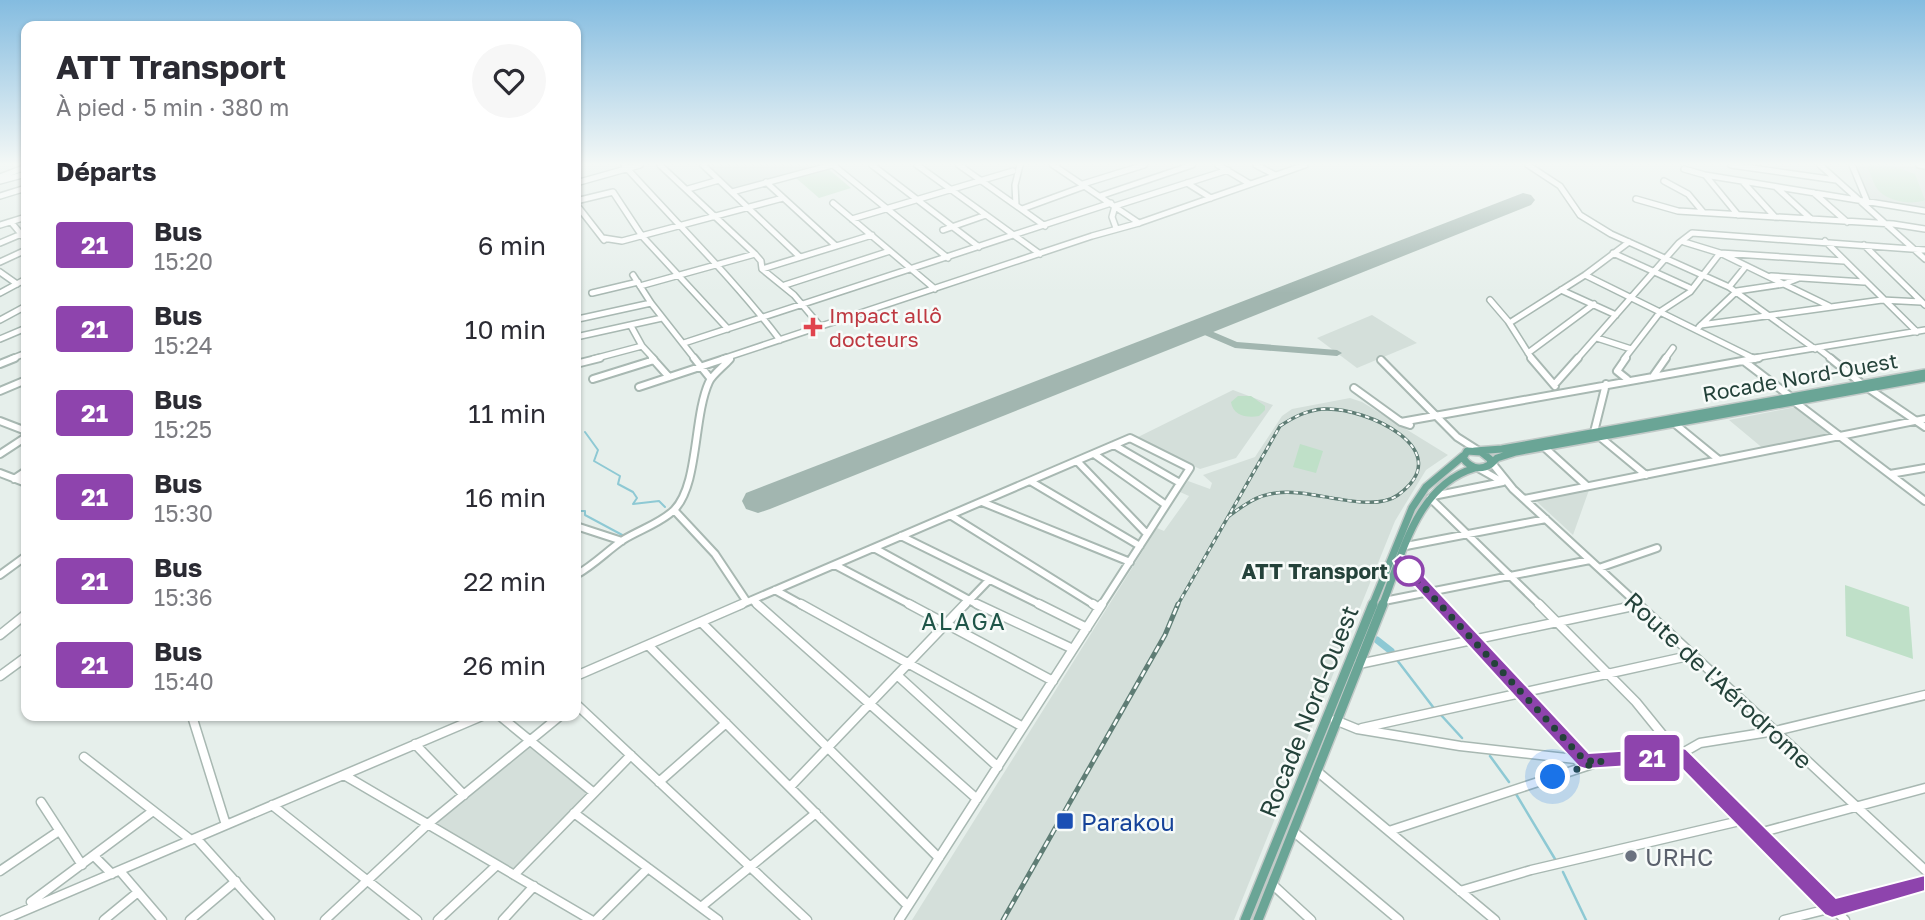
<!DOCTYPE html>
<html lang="fr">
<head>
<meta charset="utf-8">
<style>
	:root { --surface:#fff; --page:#f7f7f7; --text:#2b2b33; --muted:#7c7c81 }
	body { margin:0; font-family:"Golos Text",sans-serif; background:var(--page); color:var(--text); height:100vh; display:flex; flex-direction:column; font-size:26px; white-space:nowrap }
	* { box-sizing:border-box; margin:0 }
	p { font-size:23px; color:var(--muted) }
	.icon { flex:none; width:38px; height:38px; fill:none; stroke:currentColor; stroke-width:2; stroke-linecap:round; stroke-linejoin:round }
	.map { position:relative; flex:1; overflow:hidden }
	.panel { position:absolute; left:21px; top:21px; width:560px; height:700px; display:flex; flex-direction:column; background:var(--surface); border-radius:14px; box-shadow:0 2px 5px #0004 }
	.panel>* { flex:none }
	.badge { padding:0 14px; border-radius:5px; font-size:24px; line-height:46px }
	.you { position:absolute; width:35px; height:35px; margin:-18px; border:5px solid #fff; border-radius:50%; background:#1a73e8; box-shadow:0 0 0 10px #1a73e833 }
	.map>.badge { position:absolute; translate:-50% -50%; box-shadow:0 0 0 4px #fff }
	h2 { padding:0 35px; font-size:26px; line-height:63px }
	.round { display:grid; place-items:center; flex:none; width:74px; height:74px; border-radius:37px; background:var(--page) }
	.summary { display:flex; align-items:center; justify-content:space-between; height:119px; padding:0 35px }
	h1 { font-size:33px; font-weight:700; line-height:52px }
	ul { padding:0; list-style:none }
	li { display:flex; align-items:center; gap:21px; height:84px; padding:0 35px }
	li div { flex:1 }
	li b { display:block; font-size:26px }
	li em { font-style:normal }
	li .badge { min-width:77px; font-weight:700; text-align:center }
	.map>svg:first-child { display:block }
</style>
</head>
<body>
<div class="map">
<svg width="1925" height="920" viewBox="0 0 1925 920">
	<rect width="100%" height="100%" fill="#e6efeb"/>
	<path fill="#d4dfda" d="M707 165H824L733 190Z
		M1854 165 1925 167V210L1869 200Z
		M1372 315 1417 343 1357 368 1317 338Z
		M1233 390 1273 405 1236 458 1200 469 1134 439Z
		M1350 398 1362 402 1448 455 1426 470 1395 521 1234 920H912L1157 528 1164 531 1189 496 1180 492 1188 481 1210 489 1212 483 1203 475 1255 457 1282 416 1292 409Z
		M1796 407 1832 435 1765 450 1729 420Z
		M1589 490 1573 535 1534 499Z
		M528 746 586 793 514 871 435 825Z"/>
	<path fill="#bfe0c8" d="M1871 165 1893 166 1915 174 1925 200C1913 205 1891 202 1880 192 1874 187 1871 174 1867 166Z
		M826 167 851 188 819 198 795 177Z
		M1238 396H1251L1265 406V410L1259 416C1247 418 1233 416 1231 402Z
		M1300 444 1323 451 1316 473 1293 467Z
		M1845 585 1909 607 1913 659 1846 636Z"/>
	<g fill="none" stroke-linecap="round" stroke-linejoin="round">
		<path stroke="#8ec9d4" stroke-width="2" d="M585 432 598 450 594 461 620 476 618 484 633 492 637 498 633 504 659 501 665 507
			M576 511H585V515L626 537"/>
		<path stroke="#8ec9d4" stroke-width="2.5" d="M1397 660 1433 707
			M1441 715 1462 738
			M1490 756 1509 782
			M1516 794 1555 859
			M1563 872 1586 920"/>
		<path stroke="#8ec9d4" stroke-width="7" d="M1377 640 1391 651"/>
		<path fill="#a2b6b0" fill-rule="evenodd" d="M1197 325 1237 342 1337 350 1342 353 1337 356 1235 348 1193 330 1192 328 1193 326Z"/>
		<path fill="#a2b6b0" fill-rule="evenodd" d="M1523 193 1531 195 1535 200 1531 205 770 509 758 513 746 509 742 501 746 493Z"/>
		<defs>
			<path id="minor-far2" d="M624 165C676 223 733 278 780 340
				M660 165 755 254 761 261 762 269 794 295 821 327
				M703 165 800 257
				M833 165 948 258
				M872 165 979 247
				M917 165 1040 254
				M959 165 1045 226
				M1053 165 1139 223
				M1218 165 1250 184
				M1256 165 1275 175
				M1528 165 1560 186 1580 215 1611 234 1729 287 1815 349
				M1731 165 1836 180
				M1820 165 1925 259
				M1852 165 1867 201
				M1919 165 1925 166
				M1684 169 1705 175 1925 211
				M1706 176 1738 215
				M0 177 26 167
				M0 181 26 174
				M1664 181 1688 194 1703 212
				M766 182 836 246
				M1743 182 1775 217
				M576 183 640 165
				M1187 183 1211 198
				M1083 184 1144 165
				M1776 187 1811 219
				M688 189 719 180
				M732 192 832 165
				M1814 193 1847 222
				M0 196 26 188
				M1100 196 1192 165
				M1636 199 1678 211 1893 224 1925 229
				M576 201 613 192 642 236 728 329
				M833 203 935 289
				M576 204 604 240
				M1016 205 1015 185 1020 165
				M1022 209 1085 186
				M852 219 1013 171
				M11 222 26 240
				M0 225 26 217
				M1116 228 1112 217 1115 206 1228 170
				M943 230 986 215
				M603 238 622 241 783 198
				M1825 241 1917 332
				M1684 242 1720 253 1829 306
				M0 243 26 232
				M1864 245 1925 305
				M1613 253 1692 289
				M0 262 26 250
				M762 269 872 235
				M0 272 17 284
				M633 275 651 303 695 359
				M1585 275 1755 359
				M1771 276 1864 282
				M785 285 890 251
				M640 286 755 254
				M1729 287 1746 266
				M1561 290 1616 315
				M0 293 26 279
				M592 293 638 282
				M1490 300 1508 321 1532 359
				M578 319 651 303
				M0 320 26 306
				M1511 322 1585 275 1629 242
				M1701 325 1882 300 1921 302
				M631 326 642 346 654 359
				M1699 327 1737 291 1784 284 1799 278
				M576 337 662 318
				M1597 338 1631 349
				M0 339 26 328
				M684 343 1111 203
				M1819 349 1832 359
				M1528 353 1594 304
				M11 359 26 353
				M593 359 642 346
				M722 359 1092 236 1139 223 1305 165
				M1577 359 1679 243 1692 233 1925 250
				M1624 359 1661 311 1690 292 1720 253 1844 261
				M1665 359 1673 348
				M1748 359 1925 330"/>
			<path id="minor-far1" d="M652 358 669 377
				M694 358 710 378
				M1531 358 1555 386
				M1626 358 1617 371 1627 379
				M1752 358 1755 359
				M1830 358 1862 384 1925 427
				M1381 360 1457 437 1479 451
				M1745 362 1791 397
				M0 364 15 358
				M576 364 600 358
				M1654 375 1666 358
				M593 379 654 360
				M1606 384 1594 432 1646 475
				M1554 385 1578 358
				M639 387 727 358
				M1354 388 1401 422 1410 425
				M0 391 26 380
				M1795 402 1925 501
				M0 421 26 431
				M1401 422 1759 358
				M1675 424 1719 460
				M1114 445 1180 483
				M1544 447 1587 486
				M0 454 26 437
				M1094 454 1166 505
				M1077 461 1147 534
				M1492 463 1513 489 1640 606
				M1478 468 1501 481
				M0 473 26 483
				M1890 474 1925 468
				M14 479 26 471
				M1030 481 1140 546
				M1433 496 1503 482
				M1430 498 1541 606
				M1524 499 1925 419
				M982 502 1130 562
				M674 510 715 554 747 602
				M950 515 1096 606
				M576 526 622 541
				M901 536 1043 606
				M1406 546 1546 519
				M874 548 980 606
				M1400 561 1442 606
				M835 565 913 606
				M1599 568 1657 548
				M0 575 26 556
				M576 575C594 565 607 551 623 540 639 530 661 523 674 510 699 485 693 417 709 382 712 375 724 366 730 359
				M775 590 804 606
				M752 600 759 606
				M1384 601 1590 560
				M738 606 1130 438 1190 468 1101 606
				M964 606 989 580
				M1632 606 1638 605"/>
			<path id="minor" d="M757 604 977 799
				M801 604 1023 727
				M909 604 1053 681
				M977 604 1073 649
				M1039 604 1087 628
				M1093 604 1099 608
				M1440 604 1584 760
				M1539 604 1636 702 1679 755 1845 920
				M1638 604 1925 870
				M701 622 939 858
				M0 635 26 614
				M648 645 908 906
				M1359 664 1638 605
				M897 675 998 767
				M0 676 26 657
				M576 676 742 604
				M576 704 807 920
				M192 716 226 825
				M500 716 594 793
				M1335 720 1357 729 1460 746 1602 762 1679 755 1700 743 1775 731 1925 695
				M1362 728 1693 655
				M415 744 464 795
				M84 757 191 840
				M1318 772 1495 920
				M344 775 591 920
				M659 782 726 723
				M790 787 965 604
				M41 802 82 865
				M272 805 417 920
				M574 813 718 920
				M1389 831 1596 763
				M1294 832 1399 920
				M1759 833 1925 788
				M196 838 270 920
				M94 856 112 874
				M0 871 59 831
				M120 871 162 920
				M514 875 631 755
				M1272 884 1311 920
				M1460 891 1531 870 1744 820
				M31 902 153 811
				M701 907 816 813
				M3 920 482 716
				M104 920 138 892
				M190 920 236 881
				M325 920 428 824 560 716
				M438 920 497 865
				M503 920 534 886
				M596 920 648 868
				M899 920 1102 604
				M1784 920 1925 885"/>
			<path id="major-far1" d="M1467 451 1481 452 1490 459 1491 464C1480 471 1470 468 1463 458Z
				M1475 451 1502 449 1925 373
				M1492 463 1497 458 1516 452 1925 378
				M1372 606 1412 508 1426 487 1463 456
				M1382 606C1402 556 1416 485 1475 468"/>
			<path id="major" d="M1245 920 1373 604
				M1258 920 1383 604"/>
		</defs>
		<use href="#minor-far2" stroke="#a8b8b2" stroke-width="8"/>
		<use href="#minor-far1" stroke="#a8b8b2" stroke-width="10"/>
		<use href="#minor" stroke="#a8b8b2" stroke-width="11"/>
		<use href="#major-far1" stroke="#c2cac8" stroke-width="10"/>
		<use href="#major" stroke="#c2cac8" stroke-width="12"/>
		<use href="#minor-far2" stroke="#fff" stroke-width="5"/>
		<use href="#minor-far1" stroke="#fff" stroke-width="6"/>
		<use href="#minor" stroke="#fff" stroke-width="8"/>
		<use href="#major-far1" stroke="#6aa596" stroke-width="7"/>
		<use href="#major" stroke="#6aa596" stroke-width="9"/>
		<defs>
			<path id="rail-far1" d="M1177 606 1280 426C1294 417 1307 410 1324 409 1366 407 1460 450 1398 495 1370 515 1310 487 1276 493 1257 495 1244 505 1229 516"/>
			<path id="rail" d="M1003 920 1165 635 1178 604"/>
		</defs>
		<use href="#rail-far1" stroke="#5f7d75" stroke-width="3.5"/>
		<use href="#rail" stroke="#5f7d75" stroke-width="5"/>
		<use href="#rail-far1" stroke="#f7fbf9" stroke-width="2" stroke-dasharray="4.5" stroke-linecap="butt"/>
		<use href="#rail" stroke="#f7fbf9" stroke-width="2.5" stroke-dasharray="7" stroke-linecap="butt"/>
	</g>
	<linearGradient id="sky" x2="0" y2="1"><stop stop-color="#84bce0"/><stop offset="0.56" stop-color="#f4f8f6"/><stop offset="1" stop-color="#f4f8f6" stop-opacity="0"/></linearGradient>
	<rect width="1925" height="293" fill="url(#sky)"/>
	<path fill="#8e44ad" stroke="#fff" stroke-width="2" d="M1400 555 1406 557 1589 753 1679 747 1686 749 1836 898 1925 875V891L1832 918 1825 915 1676 763 1585 769 1579 767 1395 565 1393 561Z"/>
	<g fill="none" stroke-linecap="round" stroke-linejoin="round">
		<path stroke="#24423a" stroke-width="7" stroke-dasharray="0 12.6" d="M1409 571 1585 761H1602L1553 777"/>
	</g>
	<path fill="#e0444e" stroke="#f7fbf9" stroke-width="2.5" d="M809.5 316.5h7v7h7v7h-7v7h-7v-7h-7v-7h7z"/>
	<circle fill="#fff" stroke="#8e44ad" stroke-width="3.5" cx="1409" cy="571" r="14"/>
	<rect fill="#1a4fb4" stroke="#f7fbf9" stroke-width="2.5" x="1056" y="812" width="18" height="18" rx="3.5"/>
	<circle fill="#6b7280" stroke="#f7fbf9" stroke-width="2.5" cx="1631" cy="856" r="7"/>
	<g text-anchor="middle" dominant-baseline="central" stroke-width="5" stroke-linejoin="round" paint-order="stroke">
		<g font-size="21" fill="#be3a42" stroke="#f7fbf9" text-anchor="start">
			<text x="829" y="315">Impact allô<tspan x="829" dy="24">docteurs</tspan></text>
		</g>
		<g font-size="21" fill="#24423a" stroke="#f7fbf9">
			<text transform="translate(1800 377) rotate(-10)">Rocade Nord-Ouest</text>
		</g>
		<g font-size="21" font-weight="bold" fill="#24423a" stroke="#f7fbf9" text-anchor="end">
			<text x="1388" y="571">ATT Transport</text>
		</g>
		<g font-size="23" letter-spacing="2" fill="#1f5548" stroke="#f7fbf9">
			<text x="964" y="621">ALAGA</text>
		</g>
		<g font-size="24" fill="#24423a" stroke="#f7fbf9">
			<text transform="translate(1719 680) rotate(43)">Route de l'Aérodrome</text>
			<text transform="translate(1308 711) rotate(-68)">Rocade Nord-Ouest</text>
		</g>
		<g font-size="24" fill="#164399" stroke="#f7fbf9" text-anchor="start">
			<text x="1081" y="821">Parakou</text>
		</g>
		<g font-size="24" fill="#5b616d" stroke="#f7fbf9" text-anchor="start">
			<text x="1645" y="856">URHC</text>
		</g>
	</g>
</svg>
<div class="you" style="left:1553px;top:777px"></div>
<b class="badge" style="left:1652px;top:758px;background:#8e44ad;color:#fff">21</b>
<section class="panel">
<div class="summary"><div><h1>ATT Transport</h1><p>À pied · 5 min · 380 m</p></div><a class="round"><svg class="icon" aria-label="heart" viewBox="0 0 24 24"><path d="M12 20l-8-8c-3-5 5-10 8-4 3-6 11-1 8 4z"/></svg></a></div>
<h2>Départs</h2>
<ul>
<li><span class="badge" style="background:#8e44ad;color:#fff">21</span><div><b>Bus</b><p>15:20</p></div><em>6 min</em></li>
<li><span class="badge" style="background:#8e44ad;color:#fff">21</span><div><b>Bus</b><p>15:24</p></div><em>10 min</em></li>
<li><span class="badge" style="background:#8e44ad;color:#fff">21</span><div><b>Bus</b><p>15:25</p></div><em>11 min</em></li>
<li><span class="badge" style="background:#8e44ad;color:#fff">21</span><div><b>Bus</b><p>15:30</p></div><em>16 min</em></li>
<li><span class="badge" style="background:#8e44ad;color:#fff">21</span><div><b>Bus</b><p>15:36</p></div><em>22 min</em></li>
<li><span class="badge" style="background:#8e44ad;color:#fff">21</span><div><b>Bus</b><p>15:40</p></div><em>26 min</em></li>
</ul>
</section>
</div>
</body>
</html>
